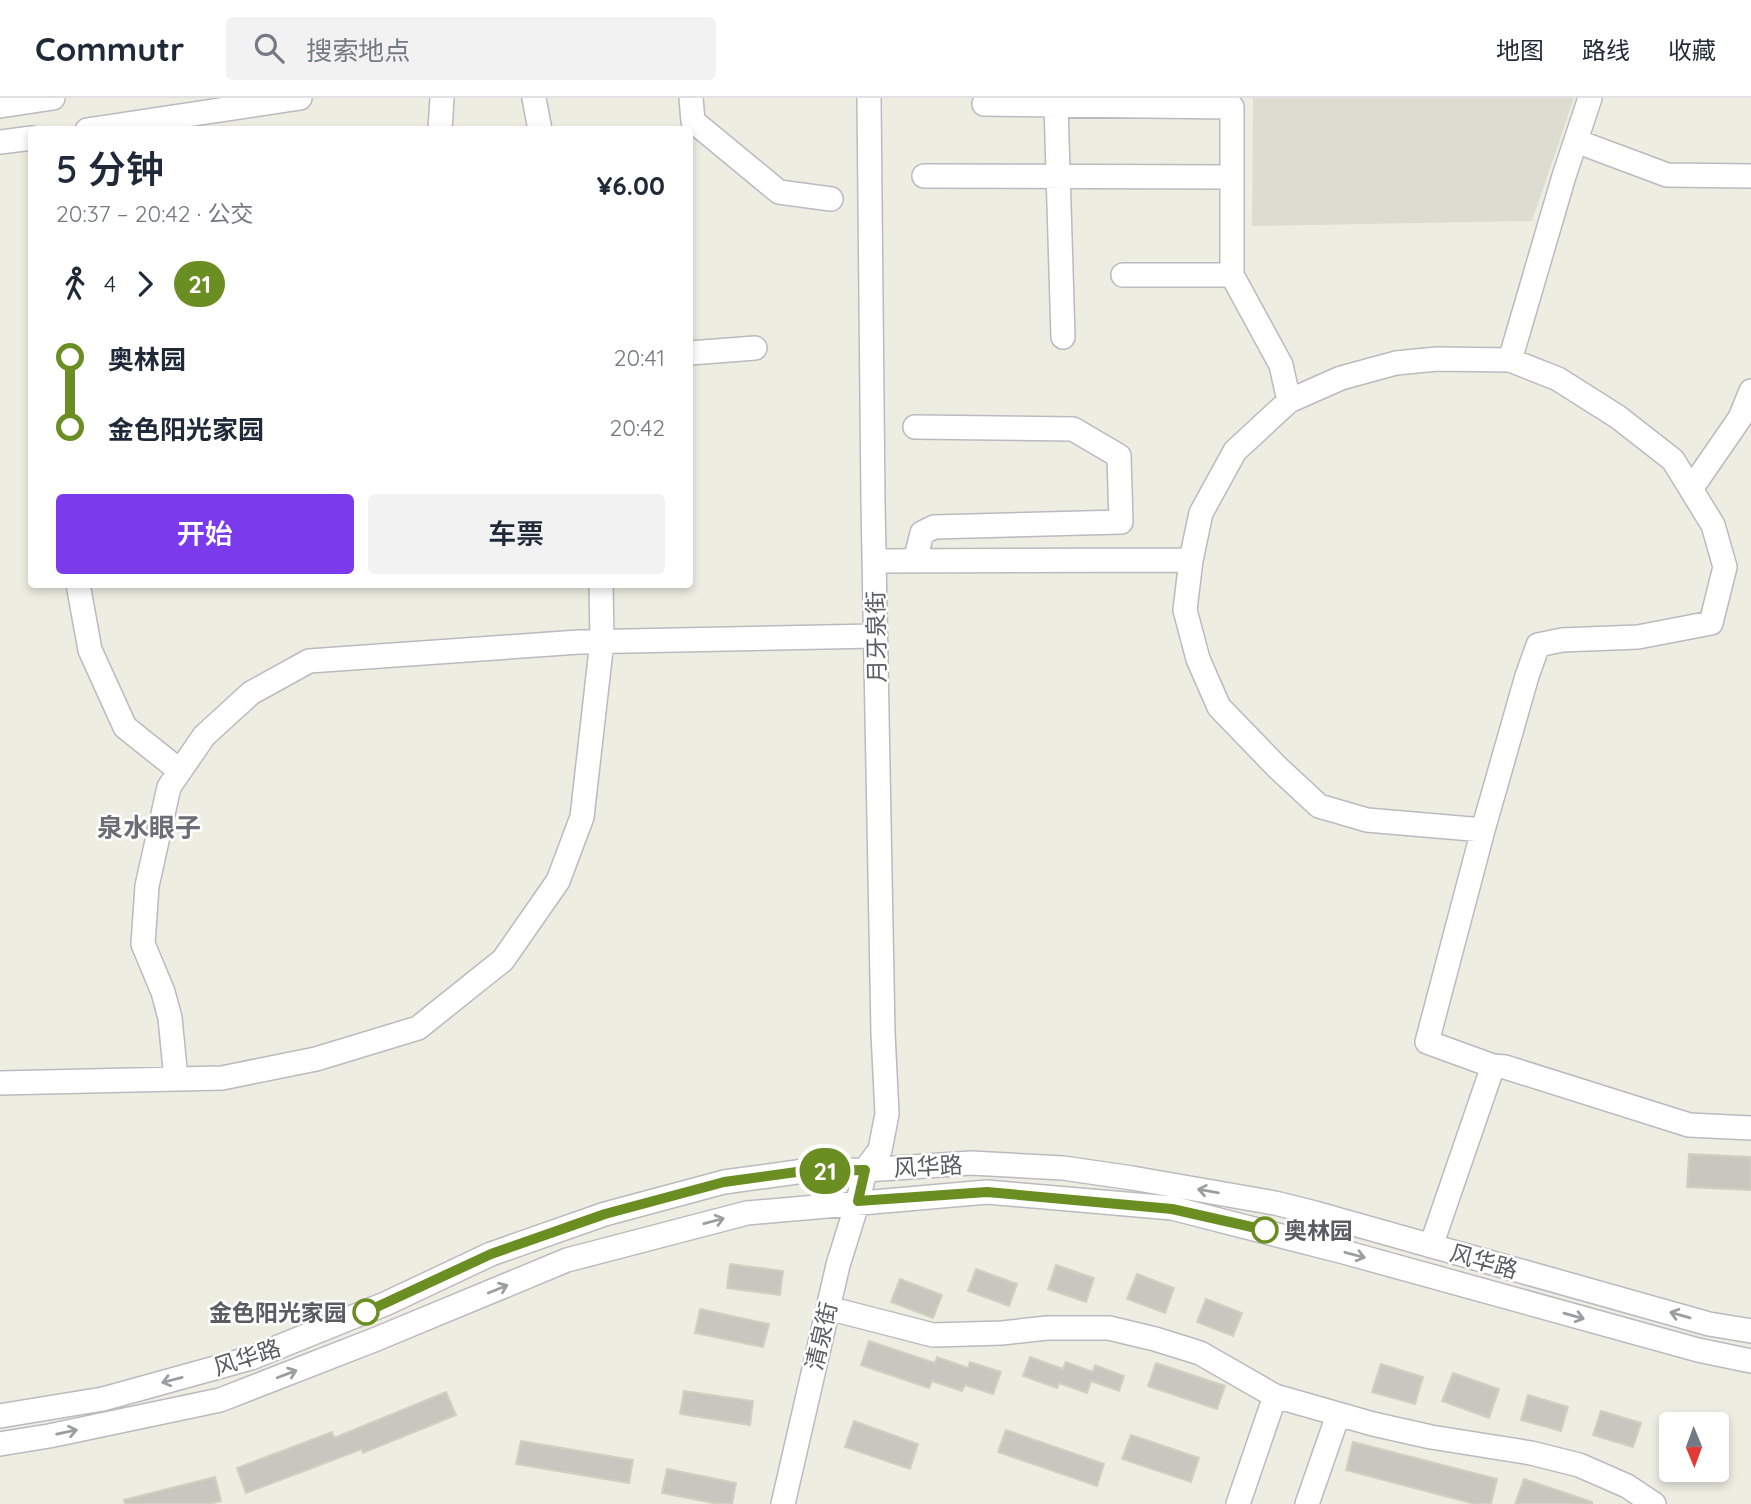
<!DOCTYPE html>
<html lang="zh">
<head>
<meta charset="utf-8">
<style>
	:root { --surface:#fff; --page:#f2f2f3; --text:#1f2937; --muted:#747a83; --line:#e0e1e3; --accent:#7c3aed }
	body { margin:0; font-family:Quicksand,"Noto Sans SC",sans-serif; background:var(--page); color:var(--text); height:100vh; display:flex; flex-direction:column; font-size:26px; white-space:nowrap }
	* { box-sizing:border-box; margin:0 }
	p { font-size:23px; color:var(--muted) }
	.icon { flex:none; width:38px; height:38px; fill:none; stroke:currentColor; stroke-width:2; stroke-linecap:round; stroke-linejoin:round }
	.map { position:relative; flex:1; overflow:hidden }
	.drawer { position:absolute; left:28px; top:28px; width:665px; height:462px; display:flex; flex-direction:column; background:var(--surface); border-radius:7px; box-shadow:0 4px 10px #0003 }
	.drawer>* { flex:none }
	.badge { padding:0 14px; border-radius:23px; font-size:24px; line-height:46px }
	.needle { width:46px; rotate:179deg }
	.buttons { position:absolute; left:1659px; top:1314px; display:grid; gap:14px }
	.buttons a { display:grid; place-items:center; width:70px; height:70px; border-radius:7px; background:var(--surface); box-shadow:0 4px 10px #0003; font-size:35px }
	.map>.badge { position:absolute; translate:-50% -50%; box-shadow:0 0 0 4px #fff }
	.legs { display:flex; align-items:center; gap:10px; height:77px; padding:0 28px; font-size:23px }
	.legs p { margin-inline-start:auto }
	.head { display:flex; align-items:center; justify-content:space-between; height:119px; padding:0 28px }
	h1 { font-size:38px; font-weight:600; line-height:52px }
	.cta { display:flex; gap:14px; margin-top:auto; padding:14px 28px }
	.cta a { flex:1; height:80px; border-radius:7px; background:var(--accent); color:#fff; font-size:28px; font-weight:600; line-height:80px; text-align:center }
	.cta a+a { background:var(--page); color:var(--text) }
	ul { padding:0 28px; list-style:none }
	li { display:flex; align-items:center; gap:24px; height:70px; font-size:26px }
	li i { display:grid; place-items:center; width:10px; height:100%; margin:0 9px; background:currentColor }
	li i::after { content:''; width:18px; height:18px; margin:-9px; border:5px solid; border-radius:50%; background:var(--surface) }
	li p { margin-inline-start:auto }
	li:first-child i { background:linear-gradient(#0000 50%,currentColor 0) }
	li:last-child i { background:linear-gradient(currentColor 50%,#0000 0) }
	header { display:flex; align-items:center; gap:42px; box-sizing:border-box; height:98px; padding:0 35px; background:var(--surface); border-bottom:2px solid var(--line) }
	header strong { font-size:33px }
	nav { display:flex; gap:38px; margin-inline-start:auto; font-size:24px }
	.search { width:490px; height:63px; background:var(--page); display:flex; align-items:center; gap:18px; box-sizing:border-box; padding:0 24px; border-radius:7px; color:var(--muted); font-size:26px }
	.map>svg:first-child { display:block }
</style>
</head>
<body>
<header>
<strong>Commutr</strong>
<div class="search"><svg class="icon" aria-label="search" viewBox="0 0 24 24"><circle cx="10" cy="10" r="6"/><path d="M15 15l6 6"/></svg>搜索地点</div>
<nav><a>地图</a><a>路线</a><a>收藏</a></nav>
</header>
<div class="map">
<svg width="1751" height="1406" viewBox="0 0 1751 1406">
	<rect width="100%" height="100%" fill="#edede2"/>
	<path fill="#dddcd0" d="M1253 0H1574L1532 123 1252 128Z"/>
	<path fill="#c8c7bf" stroke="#d1d0c0" stroke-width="2" d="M1689 1056 1751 1059V1092L1687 1089Z
		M730 1166 783 1173 780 1197 727 1190Z
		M1056 1167 1094 1180 1086 1204 1048 1191Z
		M976 1171 1017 1186 1009 1208 968 1193Z
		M1137 1176 1174 1190 1165 1215 1127 1201Z
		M900 1181 942 1197 933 1220 891 1204Z
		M1206 1201 1242 1215 1233 1238 1197 1224Z
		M700 1211 769 1226 763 1249 695 1235Z
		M869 1243 935 1265 937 1259 968 1270 970 1264 1001 1274 993 1296 965 1287 962 1293 932 1283 929 1290 861 1267Z
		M1030 1259 1063 1271 1066 1264 1093 1274 1095 1267 1124 1278 1119 1293 1091 1283 1087 1295 1059 1285 1057 1290 1023 1278Z
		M1156 1265 1225 1288 1217 1311 1148 1288Z
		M1381 1266 1423 1279 1415 1306 1372 1294Z
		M1453 1275 1499 1291 1489 1320 1442 1303Z
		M684 1293 753 1303 750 1327 680 1316Z
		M446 1294 456 1317 363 1355 362 1351 246 1395 237 1370 332 1334 334 1340Z
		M1528 1297 1568 1309 1561 1333 1521 1322Z
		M1601 1313 1641 1325 1633 1349 1593 1337Z
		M854 1323 918 1346 910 1371 845 1349Z
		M1006 1332 1104 1366 1097 1388 998 1354Z
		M1131 1337 1199 1360 1191 1384 1122 1361Z
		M521 1343 633 1362 629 1385 516 1366Z
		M1353 1344 1497 1381 1491 1406H1475L1346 1372Z
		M667 1371 736 1385 732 1406H718L662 1395Z
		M215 1379 221 1403 209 1406H125L124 1402Z
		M1524 1381 1592 1404V1406H1515Z"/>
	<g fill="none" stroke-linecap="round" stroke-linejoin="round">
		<defs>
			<path id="minor" d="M534 0 540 32
				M691 0 693 23 779 94 831 101
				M984 6 1232 9V177L1281 267 1289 303
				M1056 7 1063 239
				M0 8 53 0
				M87 32 300 0
				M440 32 442 0
				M1576 43 1667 77 1751 78
				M0 44 32 40
				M924 78 1232 79
				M1123 177H1232
				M690 255 755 250
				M1510 262 1564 78 1590 0
				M915 329 1073 331 1119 358 1121 424 934 429 922 435 915 463
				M1691 391 1740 320 1751 293
				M874 463 1191 462
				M78 486 90 552 125 629 180 673
				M1493 968 1505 969 1689 1027 1751 1030
				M176 981 170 920 163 894 143 846 147 788 169 689 204 638 251 595 309 563 579 544 875 538
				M0 985 222 980 316 961 418 930 503 862 558 783 582 719 602 543 601 486
				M1431 1148 1493 968 1427 944 1483 732 1527 578 1538 547 1562 542 1638 539 1711 525 1725 469 1713 427 1673 362 1618 319 1558 281 1510 262 1437 261 1396 265 1341 280 1289 303 1235 353 1201 415 1191 462 1185 512 1198 561 1219 609 1277 669 1319 708 1367 722 1483 732
				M828 1210 933 1237 1002 1235 1047 1230H1109L1155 1241 1200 1255 1275 1298 1373 1326 1431 1339 1531 1355 1579 1367 1627 1388 1654 1406
				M0 1318 103 1301 251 1260 385 1206 491 1156 605 1116 724 1084 804 1073 865 1072 971 1065 1063 1070 1132 1080 1275 1105 1315 1115 1709 1226 1751 1233
				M0 1346 49 1338 220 1302 374 1242 567 1162 747 1115 987 1094 1172 1110 1344 1154 1698 1252 1751 1263
				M783 1406 838 1167 858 1103 865 1072 880 1052 887 1016 883 935 873 405 869 0
				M1238 1406 1275 1298
				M1307 1406 1338 1317"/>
		</defs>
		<use href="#minor" stroke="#babac0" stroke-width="26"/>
		<use href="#minor" stroke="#fff" stroke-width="23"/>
	</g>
	<defs><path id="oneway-shaft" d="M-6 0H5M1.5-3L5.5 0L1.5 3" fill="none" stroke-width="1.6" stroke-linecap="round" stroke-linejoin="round" transform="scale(1.75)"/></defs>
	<g stroke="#9c9da1">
		<use href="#oneway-shaft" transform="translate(1208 1093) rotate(-170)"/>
		<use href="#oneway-shaft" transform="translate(714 1123) rotate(-15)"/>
		<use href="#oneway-shaft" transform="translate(1355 1157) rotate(15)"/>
		<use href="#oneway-shaft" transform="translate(498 1191) rotate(-22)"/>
		<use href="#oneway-shaft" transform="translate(1680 1217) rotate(-164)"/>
		<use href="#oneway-shaft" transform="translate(1574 1218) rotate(16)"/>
		<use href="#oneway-shaft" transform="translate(287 1276) rotate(-21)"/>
		<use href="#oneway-shaft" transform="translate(172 1282) rotate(165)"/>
		<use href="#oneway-shaft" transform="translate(67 1334) rotate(-12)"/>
	</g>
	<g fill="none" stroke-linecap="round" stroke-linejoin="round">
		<defs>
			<path id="line-1" d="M366 1214 491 1156 605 1116 724 1084 804 1073 865 1072 858 1103 987 1094 1172 1111 1265 1132"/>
		</defs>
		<use href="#line-1" stroke="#fff" stroke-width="16"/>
		<use href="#line-1" stroke="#6b8e23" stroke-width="10"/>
	</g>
	<g fill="#fff" stroke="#6b8e23" stroke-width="3.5">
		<circle cx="1265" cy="1132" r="12"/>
		<circle cx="366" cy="1214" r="12"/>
	</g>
	<g text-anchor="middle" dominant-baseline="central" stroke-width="5" stroke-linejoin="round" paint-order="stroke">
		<g font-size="23" fill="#5a5c62" stroke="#fff">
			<text transform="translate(876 539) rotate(-91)">月牙泉街</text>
			<text transform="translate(928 1068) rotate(-3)">风华路</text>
			<text transform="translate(1484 1163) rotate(16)">风华路</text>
			<text transform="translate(821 1238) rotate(-77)">清泉街</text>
			<text transform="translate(247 1259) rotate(-18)">风华路</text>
		</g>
		<g font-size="23" font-weight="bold" fill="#5a5c62" stroke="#fff" text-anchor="start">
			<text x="1284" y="1132">奥林园</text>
			<text x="347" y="1214" text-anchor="end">金色阳光家园</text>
		</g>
		<g font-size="26" font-weight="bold" fill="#6b6e74" stroke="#fff">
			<text x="149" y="729">泉水眼子</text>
		</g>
	</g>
</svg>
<div class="buttons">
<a><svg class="needle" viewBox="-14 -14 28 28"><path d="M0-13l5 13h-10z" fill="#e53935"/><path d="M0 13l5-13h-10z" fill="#747a83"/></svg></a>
</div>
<b class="badge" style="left:825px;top:1073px;background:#6b8e23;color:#fff">21</b>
<section class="drawer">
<div class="head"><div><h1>5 分钟</h1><p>20:37 – 20:42 · 公交</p></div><b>¥6.00</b></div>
<div class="legs"><svg class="icon" aria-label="walk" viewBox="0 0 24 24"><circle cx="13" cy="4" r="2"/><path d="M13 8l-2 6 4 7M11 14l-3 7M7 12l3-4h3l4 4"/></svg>4<svg class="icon" aria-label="forward" viewBox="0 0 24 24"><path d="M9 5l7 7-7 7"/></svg><b class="badge" style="background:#6b8e23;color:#fff">21</b></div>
<ul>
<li><i style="color:#6b8e23"></i><b>奥林园</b><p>20:41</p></li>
<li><i style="color:#6b8e23"></i><b>金色阳光家园</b><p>20:42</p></li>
</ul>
<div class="cta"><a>开始</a><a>车票</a></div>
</section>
</div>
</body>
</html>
